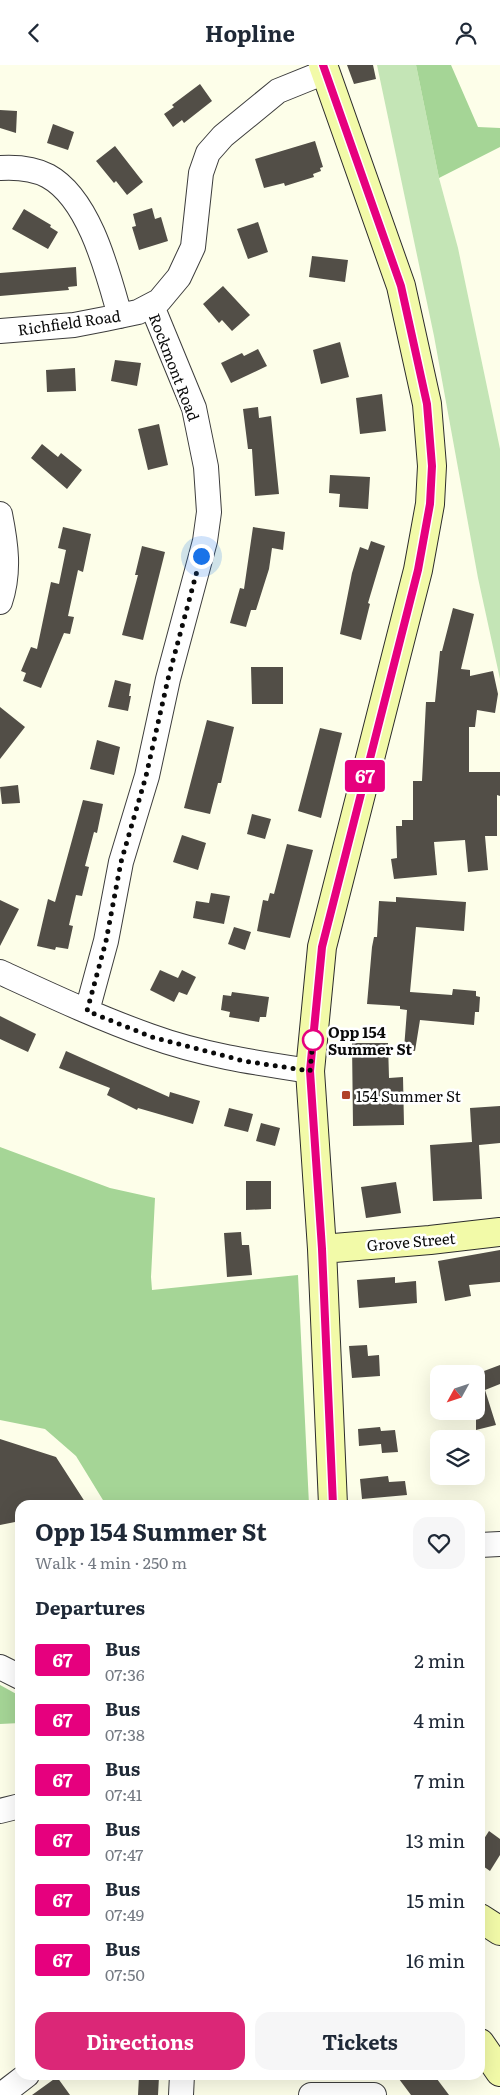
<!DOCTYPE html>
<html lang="en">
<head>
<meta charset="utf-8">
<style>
	:root { --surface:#fff; --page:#f6f6f7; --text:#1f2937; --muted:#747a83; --accent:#db2777 }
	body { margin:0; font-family:Literata,serif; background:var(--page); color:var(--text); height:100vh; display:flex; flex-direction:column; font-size:19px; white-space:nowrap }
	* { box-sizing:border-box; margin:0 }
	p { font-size:16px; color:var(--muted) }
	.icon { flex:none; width:28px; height:28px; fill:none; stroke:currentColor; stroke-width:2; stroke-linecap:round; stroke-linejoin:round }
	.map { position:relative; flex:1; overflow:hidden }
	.drawer { position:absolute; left:15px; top:1435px; width:470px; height:580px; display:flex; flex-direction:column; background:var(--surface); border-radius:15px; box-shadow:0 5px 20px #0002 }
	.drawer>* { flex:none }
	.badge { padding:0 10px; border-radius:4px; font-size:18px; line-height:32px }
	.needle { width:32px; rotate:230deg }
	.controls { position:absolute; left:430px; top:1300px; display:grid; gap:10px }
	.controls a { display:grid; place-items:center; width:55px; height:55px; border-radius:10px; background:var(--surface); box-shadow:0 5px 20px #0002; font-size:25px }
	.you { position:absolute; width:25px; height:25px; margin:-12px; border:4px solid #fff; border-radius:50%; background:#1a73e8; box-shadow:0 0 0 8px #1a73e833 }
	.map>.badge { position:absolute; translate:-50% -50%; box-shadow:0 0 0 2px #fff }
	h2 { padding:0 20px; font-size:19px; line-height:45px }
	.round { display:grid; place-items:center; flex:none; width:52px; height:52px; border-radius:15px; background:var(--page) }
	.overview { display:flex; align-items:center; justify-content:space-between; height:85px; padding:0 20px }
	h1 { font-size:24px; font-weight:700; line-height:38px }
	.primary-button { display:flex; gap:10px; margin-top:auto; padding:10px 20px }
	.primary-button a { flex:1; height:58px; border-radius:15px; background:var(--accent); color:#fff; font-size:20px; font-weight:700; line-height:58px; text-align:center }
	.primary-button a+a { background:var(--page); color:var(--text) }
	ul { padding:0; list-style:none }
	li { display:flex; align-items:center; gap:15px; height:60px; padding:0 20px }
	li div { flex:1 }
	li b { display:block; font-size:19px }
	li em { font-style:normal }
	li .badge { min-width:55px; font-weight:700; text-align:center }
	header { display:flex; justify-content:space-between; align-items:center; height:65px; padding:0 20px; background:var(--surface); font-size:22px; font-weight:700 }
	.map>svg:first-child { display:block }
</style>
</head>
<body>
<header><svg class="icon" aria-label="back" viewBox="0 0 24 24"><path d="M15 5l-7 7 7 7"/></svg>Hopline<svg class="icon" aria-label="person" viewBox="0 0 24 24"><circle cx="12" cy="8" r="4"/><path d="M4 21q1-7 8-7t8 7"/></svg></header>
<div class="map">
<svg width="500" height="2030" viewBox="0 0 500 2030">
	<rect width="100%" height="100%" fill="#fdfee9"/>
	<path fill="#c4e5b6" d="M377 0H416L439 113 458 183 500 384V614L478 513 434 271Z"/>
	<path fill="#a5d596" d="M416 0H451L478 62 500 63V82L439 113Z
		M0 1082 110 1123 155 1133 151 1212 152 1225 298 1210 309 1440H106L76 1391 45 1364 0 1355Z
		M0 1620 20 1631V1658L0 1659Z"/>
	<path fill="#524e47" d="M347 0H373L376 14 354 19Z
		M200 19 212 36 184 58 182 55 173 62 164 49 174 42 172 40Z
		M0 45 17 46 16 68 0 63Z
		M53 59 74 67 68 85 47 78Z
		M315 76 323 102 320 103 321 106 313 109 314 112 285 121 284 118 264 123 255 94Z
		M115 81 143 117 127 130 116 116 114 118 96 96Z
		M152 143 155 154 161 152 168 176 139 185 132 162 136 161 133 149Z
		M24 144 51 160 50 162 58 167 48 184 12 164Z
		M258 157 268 187 248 194 237 164Z
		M312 191 348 195 345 217 309 212Z
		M76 202 77 221 68 222 69 225 0 231V208Z
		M223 221 250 250 232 266 222 255 219 258 203 239Z
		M340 277 349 312 321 319 313 285Z
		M258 284 267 301 231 318 221 298 242 288 244 291Z
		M115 295 141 298 137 321 111 316Z
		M75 303 76 326 47 327 46 305Z
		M382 329 386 366 360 369 356 333Z
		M258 342 259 353 271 351 279 429 255 431 252 384H248L243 344Z
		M159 359 168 400 148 405 138 364Z
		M42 379 58 392 61 388 82 405 67 424 31 393Z
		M330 410 370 412 368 444 339 442 340 429 329 428Z
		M63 462 91 469 83 507 78 505 68 551 74 552 70 569 64 568 41 623 23 616 26 608 21 606 31 582 37 584 51 517 59 519 66 485 58 483Z
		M253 462 285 467 283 485 272 483 269 504 256 545H251L246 562 230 558 240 523 244 524Z
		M371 476 385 481 368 538 370 539 361 575 340 569 352 508 360 482 368 485Z
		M142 481 165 487 143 575 122 570 138 510H135Z
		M453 543 474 549 461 604 470 605V611L493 606 498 629 495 648 477 645 475 662H469V707H500V731L497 730V771H485L488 805 468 807 465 775 434 777 437 810 394 814 391 794 397 793 396 761H402V755H413V716H422L426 637H435L440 586H442Z
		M251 602H283V639H252Z
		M115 615 131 619 129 631H131L128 646 108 642Z
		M0 642 25 662 0 694Z
		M207 655 234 662 221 718H218L210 749 184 743Z
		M320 663 342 668 321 753 298 746Z
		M97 675 120 682 114 710 90 704Z
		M18 720 20 738 2 739 0 722Z
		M83 735 103 739 97 768 94 767 85 801 89 802 82 831 76 830 69 860 73 861 68 884 56 882 55 885 37 881 48 834 55 837Z
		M252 749 271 754 265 774 247 769Z
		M182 770 206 778 198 805 173 797Z
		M287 779 313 785 290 873 257 866 263 835 268 836 270 828 274 829Z
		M211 828 230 831 224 859 193 853 196 836 209 838Z
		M396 832 466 837 464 866 416 862 410 927 452 930 453 924 476 926V931L480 932 479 947H475L474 960 420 955 415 986 404 984 407 945 400 944V941L367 939 372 882 374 872H377L379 836 396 837Z
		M0 835 19 844 0 881Z
		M234 862 251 867 245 885 228 879Z
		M160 905 178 913 182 905 196 912 187 930 179 927 174 937 150 925Z
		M232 927 269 932 266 952H260L259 957 229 952 230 947 221 945 223 930 231 931Z
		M0 951 36 969 28 987 0 974Z
		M352 978H388L389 1013 403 1012 404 1060 353 1061Z
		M66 986 169 1032 170 1027 200 1036 193 1059 138 1043 137 1045 107 1030 110 1023 59 1003Z
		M500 1041V1078L479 1080 482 1134 433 1136 430 1080 472 1077 470 1043Z
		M229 1043 253 1049 248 1067 224 1061Z
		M261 1058 280 1063 275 1081 256 1076Z
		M246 1116H271V1144L246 1145Z
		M396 1117 401 1148 366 1153 361 1122Z
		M241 1167 242 1180H249L252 1210 227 1212 224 1168Z
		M500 1185V1217L469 1220 471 1231 445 1236 438 1196Z
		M395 1212V1218L416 1216 417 1238 359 1243 357 1215Z
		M367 1280 368 1291 379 1290 380 1311 352 1313 349 1281Z
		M500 1300V1319L485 1325 496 1360 476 1365V1309Z
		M380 1362 381 1366 395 1365 398 1387 382 1388 381 1379 359 1381 358 1364Z
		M0 1374 56 1392 87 1440H20V1456L0 1460Z
		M388 1411 389 1417 405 1416 407 1430 362 1434 360 1414Z
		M489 1766 500 1774V1790L490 1806 480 1799V1780Z
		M396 2010H434L449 2030H411Z
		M139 2011 159 2012 158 2030H138Z
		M57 2012 70 2030H32Z"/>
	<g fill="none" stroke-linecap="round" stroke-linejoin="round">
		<defs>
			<path id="street" d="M0 103C17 102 33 103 48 111 90 134 108 209 120 251
				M0 266 74 260 105 254 138 247 159 236 179 212 193 182 201 108 208 88 223 71 278 26 325 7
				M0 537C10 507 6 479 0 449
				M0 907C50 930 99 953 150 971 202 990 257 998 310 1006
				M87 946 106 876 121 797 147 711 168 614 205 476 209 447 206 402 194 343 152 241
				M480 1480 500 1479
				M0 1602 20 1612
				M0 1746 20 1741
				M1 2030 27 2010
				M181 2030 182 2010
				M311 2030H374"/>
			<path id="secondary" d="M323 0 401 221 427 339 432 401 430 439 418 505 322 882 310 1006 322 1184 333 1440
				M322 1184 430 1175 500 1167
				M480 1853 500 1866
				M480 1978 500 2007"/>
		</defs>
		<use href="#street" stroke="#3d3d3d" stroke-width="26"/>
		<use href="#secondary" stroke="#2c2c2c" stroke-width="30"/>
		<use href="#street" stroke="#fff" stroke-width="24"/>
		<use href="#secondary" stroke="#f2faa8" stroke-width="28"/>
	</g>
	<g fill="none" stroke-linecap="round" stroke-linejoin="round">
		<defs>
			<path id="line" d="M323 0 401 221 427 339 432 401 430 439 418 505 322 882 310 1006 322 1184 333 1440"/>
		</defs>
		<use href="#line" stroke="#fff" stroke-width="11"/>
		<use href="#line" stroke="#e6007e" stroke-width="8"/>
		<path stroke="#0a0a0a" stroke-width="5" stroke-dasharray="0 9" d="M201 491 168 614 146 711 121 797 106 876 87 946 152 972 244 996 310 1006 313 975"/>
	</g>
	<circle fill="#fff" stroke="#e6007e" stroke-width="2.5" cx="313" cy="975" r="10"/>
	<rect fill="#b1422c" stroke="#fff" stroke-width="2" x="341" y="1025" width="10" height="10" rx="2.5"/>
	<g text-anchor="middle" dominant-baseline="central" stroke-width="5" stroke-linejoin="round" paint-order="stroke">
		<g font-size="15" fill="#0a0a0a" stroke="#fff">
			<text transform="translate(69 257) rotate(-8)">Richfield Road</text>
			<text transform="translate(175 302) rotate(69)">Rockmont Road</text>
			<text transform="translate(411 1176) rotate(-5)">Grove Street</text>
		</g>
		<g font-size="15" font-weight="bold" fill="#0a0a0a" stroke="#fff" text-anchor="start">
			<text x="328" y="966">Opp 154<tspan x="328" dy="17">Summer St</tspan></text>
		</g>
		<g font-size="15" fill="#0a0a0a" stroke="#fff" text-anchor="start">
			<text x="356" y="1030">154 Summer St</text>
		</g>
	</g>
</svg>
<div class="controls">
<a><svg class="needle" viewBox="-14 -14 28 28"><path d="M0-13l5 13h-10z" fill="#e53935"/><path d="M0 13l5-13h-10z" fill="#747a83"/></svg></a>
<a><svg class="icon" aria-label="layers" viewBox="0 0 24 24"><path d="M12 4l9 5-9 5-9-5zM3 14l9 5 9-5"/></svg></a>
</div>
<div class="you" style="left:201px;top:491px"></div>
<b class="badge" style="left:365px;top:711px;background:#e6007e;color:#fff">67</b>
<section class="drawer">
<div class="overview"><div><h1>Opp 154 Summer St</h1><p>Walk · 4 min · 250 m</p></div><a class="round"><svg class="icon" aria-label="heart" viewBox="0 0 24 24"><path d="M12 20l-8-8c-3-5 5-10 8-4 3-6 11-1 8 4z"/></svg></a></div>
<h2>Departures</h2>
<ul>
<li><span class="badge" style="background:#e6007e;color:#fff">67</span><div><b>Bus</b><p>07:36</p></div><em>2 min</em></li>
<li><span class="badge" style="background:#e6007e;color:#fff">67</span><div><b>Bus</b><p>07:38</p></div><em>4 min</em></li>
<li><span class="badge" style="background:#e6007e;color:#fff">67</span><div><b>Bus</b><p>07:41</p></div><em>7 min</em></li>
<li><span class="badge" style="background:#e6007e;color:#fff">67</span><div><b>Bus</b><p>07:47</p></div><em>13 min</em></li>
<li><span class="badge" style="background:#e6007e;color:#fff">67</span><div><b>Bus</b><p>07:49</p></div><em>15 min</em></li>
<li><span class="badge" style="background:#e6007e;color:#fff">67</span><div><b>Bus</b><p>07:50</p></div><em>16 min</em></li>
</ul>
<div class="primary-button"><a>Directions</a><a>Tickets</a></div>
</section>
</div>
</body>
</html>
